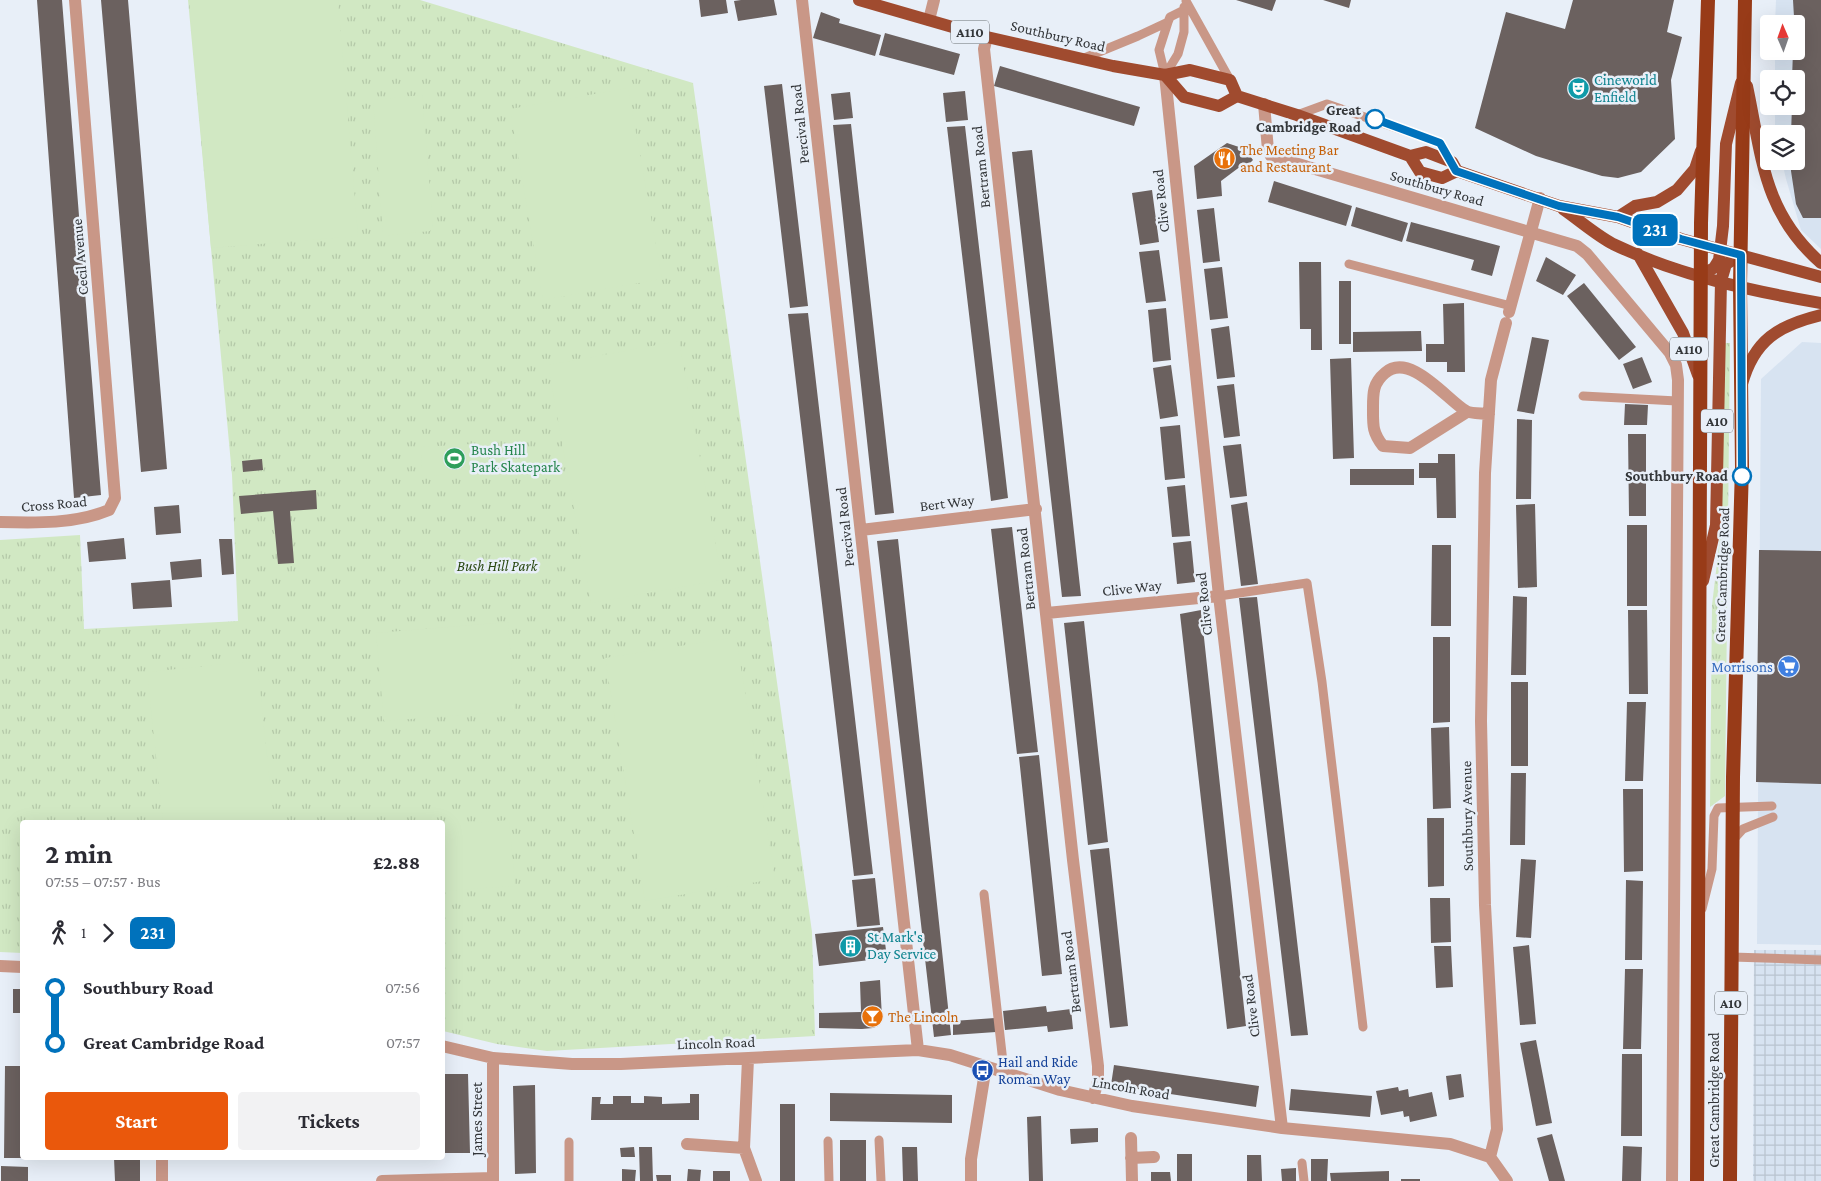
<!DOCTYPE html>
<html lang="en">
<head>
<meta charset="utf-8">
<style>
	:root { --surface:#fff; --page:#f2f2f3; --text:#2b2b33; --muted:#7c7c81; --accent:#ea580c }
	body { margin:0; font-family:"Crimson Pro",serif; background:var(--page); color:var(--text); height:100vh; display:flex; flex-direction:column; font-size:19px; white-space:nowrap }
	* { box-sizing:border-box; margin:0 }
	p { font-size:16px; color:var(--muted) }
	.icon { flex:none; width:28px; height:28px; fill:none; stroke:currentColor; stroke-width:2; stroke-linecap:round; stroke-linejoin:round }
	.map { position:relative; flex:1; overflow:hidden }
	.details { position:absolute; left:20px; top:820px; width:425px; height:340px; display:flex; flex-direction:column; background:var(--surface); border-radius:5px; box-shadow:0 5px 20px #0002 }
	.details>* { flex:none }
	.badge { padding:0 10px; border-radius:8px; font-size:18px; line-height:32px }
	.needle { width:32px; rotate:358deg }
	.buttons { position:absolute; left:1760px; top:15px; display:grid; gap:10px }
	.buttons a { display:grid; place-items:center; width:45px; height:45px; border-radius:5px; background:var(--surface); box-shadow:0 5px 20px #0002; font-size:25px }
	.map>.badge { position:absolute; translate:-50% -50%; box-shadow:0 0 0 2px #fff }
	.legs { display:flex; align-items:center; gap:8px; height:55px; padding:0 25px; font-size:16px }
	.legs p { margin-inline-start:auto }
	.head { display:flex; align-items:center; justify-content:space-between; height:85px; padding:0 25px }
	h1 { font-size:28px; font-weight:700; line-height:38px }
	.action { display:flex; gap:10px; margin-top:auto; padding:10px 25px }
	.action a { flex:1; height:58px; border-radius:5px; background:var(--accent); color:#fff; font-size:20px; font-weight:700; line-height:58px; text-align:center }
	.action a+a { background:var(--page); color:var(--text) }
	ul { padding:0 25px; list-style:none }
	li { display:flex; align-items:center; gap:18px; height:55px; font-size:19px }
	li i { display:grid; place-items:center; width:8px; height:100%; margin:0 6px; background:currentColor }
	li i::after { content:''; width:12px; height:12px; margin:-6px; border:4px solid; border-radius:50%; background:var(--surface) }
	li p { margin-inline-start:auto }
	li:first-child i { background:linear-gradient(#0000 50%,currentColor 0) }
	li:last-child i { background:linear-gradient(currentColor 50%,#0000 0) }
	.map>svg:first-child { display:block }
</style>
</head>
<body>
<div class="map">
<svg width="1821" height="1181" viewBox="0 0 1821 1181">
	<defs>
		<pattern id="industrial-grid" width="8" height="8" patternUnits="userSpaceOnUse" patternTransform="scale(1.25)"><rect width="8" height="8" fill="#d7e3f1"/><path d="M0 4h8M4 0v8" fill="none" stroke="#b9c3cf"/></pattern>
		<pattern id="grass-tufts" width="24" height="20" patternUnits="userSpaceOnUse" patternTransform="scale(1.25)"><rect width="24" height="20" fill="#d1e8c3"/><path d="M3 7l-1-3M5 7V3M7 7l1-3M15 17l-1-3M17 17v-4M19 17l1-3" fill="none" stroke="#b4c8a8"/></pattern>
	</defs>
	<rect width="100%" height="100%" fill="#e8eff8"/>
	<path fill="#d7e3f1" d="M1776 0H1821V249L1801 230 1786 179 1782 161H1796V134H1776L1775 125V106H1796V79H1775V51H1796V24H1775Z
		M1802 342 1821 343V945L1757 944 1761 379Z"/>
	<path fill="url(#industrial-grid)" d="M1754 950H1821V1181H1753Z"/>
	<path fill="url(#grass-tufts)" d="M188 0H420L693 83 812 932 815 1036 547 1051 497 1044 443 1031 442 822H22V953L0 952V540L80 535 84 629 238 621 232 475Z
		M1723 343H1730L1725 796 1710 807 1712 605 1721 529Z"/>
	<path fill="#d1e8c3" d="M189 0H338L358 236 211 248Z
		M628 88 662 279 543 300 510 109Z
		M422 95 433 226 430 231 383 236 373 100Z
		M679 341 722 580 591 603 548 365Z
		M488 443 490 472 422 476 421 447Z
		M508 622 515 711 384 721 376 633Z
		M736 637 775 879 645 901 605 658Z
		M257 661 274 822H163L147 672Z
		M509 820 515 886 443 891V825Z"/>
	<path fill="#6b615f" d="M37 0H62L101 495 74 498Z
		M101 0H128L167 469 141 472Z
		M699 0H726L728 13 701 17Z
		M741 0H774L777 15 738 21 734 1Z
		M1236 0H1276L1272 11Z
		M1323 0H1351L1349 8Z
		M1573 0H1674L1667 32 1682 37 1671 80 1675 139 1641 172 1618 178 1602 176 1536 156 1475 128 1506 12 1565 29Z
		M1793 0H1821V218H1803L1796 204 1791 171V161H1796V134H1791L1792 106H1796V79H1792L1793 51H1796Z
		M821 12 840 19 839 23 881 35 875 56 813 38Z
		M885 33 960 54 954 75 879 55Z
		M1000 66 1140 107 1134 126 994 86Z
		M782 84 808 306 790 308 764 86Z
		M965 91 968 120 946 122 943 93Z
		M850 92 853 118 834 120 831 94Z
		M851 124 894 513 875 515 833 125Z
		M965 126 1008 498 991 501 947 127Z
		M1227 143 1245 149 1253 160 1244 169 1241 166 1221 181 1222 196 1197 199 1194 166Z
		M1032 150 1081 596 1062 597 1012 152Z
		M1274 181 1352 206 1346 226 1268 202Z
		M1152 190 1159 242 1140 245 1132 193Z
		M1356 207 1408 223 1402 242 1351 226Z
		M1214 208 1220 261 1203 263 1197 210Z
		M1411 222 1500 246 1492 276 1471 270 1474 260 1406 241Z
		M1159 250 1166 301 1146 303 1139 252Z
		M1546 257 1576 275 1563 295 1536 281Z
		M1299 262H1321L1322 350H1311V329H1300Z
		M1222 267 1228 318 1210 320 1204 269Z
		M1339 281H1351V344H1339Z
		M1584 283 1636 347 1619 360 1567 296Z
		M1464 303 1465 372H1447V362H1426V344H1444L1443 304Z
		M1166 308 1171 360 1153 362 1148 310Z
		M808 313 873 874 854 876 788 314Z
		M1229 326 1235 377 1217 379 1211 329Z
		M1421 331 1422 351 1353 352V332Z
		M1532 337 1549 340 1534 414 1517 411Z
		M1642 357 1652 382 1633 389 1623 364Z
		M1351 358 1354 458 1333 459 1330 359Z
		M1171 365 1178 416 1160 419 1153 368Z
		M1234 384 1240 436 1224 438 1217 386Z
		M1625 404 1648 405 1647 425H1624Z
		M1517 419 1532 420 1531 499H1516Z
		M1180 425 1185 478 1165 480 1160 427Z
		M1628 434H1646V516H1629Z
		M1241 444 1247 496 1230 498 1223 446Z
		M1438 454H1455L1456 518H1437L1436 478H1419V463H1438Z
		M262 459 263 470 243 472 242 461Z
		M1350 469H1414V485H1350Z
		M1185 485 1190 536 1172 537 1167 487Z
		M316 490 317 509 290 511 294 563 278 564 273 511 241 514 239 496Z
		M1247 502 1258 584 1241 586 1231 505Z
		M1535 504 1537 587 1518 588 1516 505Z
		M179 505 181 533 156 535 154 507Z
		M1627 525H1647V606H1627Z
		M1012 527 1038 752 1017 754 991 529Z
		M124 538 126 559 89 562 87 542Z
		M219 539H232L234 574 222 575Z
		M898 539 951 1035 934 1037 877 541Z
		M1191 541 1195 582 1177 584 1173 543Z
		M1432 545H1451V626H1431Z
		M1759 550 1821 551V784L1756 782Z
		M201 559 202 577 172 580 170 562Z
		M170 580 172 607 133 609 131 583Z
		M1513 596 1527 597 1526 675H1511Z
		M1257 597 1308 1035 1291 1036 1239 598Z
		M1201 610 1246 1026 1227 1029 1180 614Z
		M1628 610H1647L1648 694H1629Z
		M1084 621 1108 842 1088 845 1064 623Z
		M1433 637H1450V722L1433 723Z
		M1511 682H1528V766H1511Z
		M1627 702H1646L1643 781H1625Z
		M1449 727 1451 808 1433 809 1431 728Z
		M1039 755 1062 974 1042 976 1019 757Z
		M1511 773H1526L1525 845H1510Z
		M1623 789H1643V871L1624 872Z
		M1427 818H1444V886L1428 887Z
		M1109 848 1128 1026 1110 1028 1090 850Z
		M1521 859 1536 860 1531 938 1516 937Z
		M875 878 880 925 857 927 852 880Z
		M1626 880 1643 881 1642 960H1625Z
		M1430 898H1450L1451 942 1431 943Z
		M883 927 887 958 819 966 815 934Z
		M1529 945 1536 1024 1520 1025 1513 947Z
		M1434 946H1451L1453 987 1436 988Z
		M1625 969H1643L1641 1049H1623Z
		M880 980 882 1018 878 1026 873 1028 862 1029 819 1028V1013L861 1012 860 982Z
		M13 989H22V1013H13Z
		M1046 1006 1047 1012 1071 1009 1073 1029 1048 1032 1047 1026 1005 1030 1003 1011Z
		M995 1018 996 1032 953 1035V1021Z
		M1536 1040 1552 1123 1536 1126 1520 1043Z
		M1622 1054H1642V1136H1621Z
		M1114 1065 1259 1086 1256 1107 1111 1085Z
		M5 1066H22V1158H4Z
		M443 1074H468L470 1153H444Z
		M1461 1074 1464 1097 1449 1100 1446 1076Z
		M535 1085 536 1173 515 1174 513 1086Z
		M1398 1087 1399 1091 1408 1089 1409 1097 1432 1092 1437 1116 1410 1122 1409 1116 1404 1117 1403 1111 1381 1115 1376 1091Z
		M1291 1089 1372 1096 1370 1117 1289 1110Z
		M830 1093 952 1095V1123L830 1121Z
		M690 1094H699V1120H591L592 1097H601L600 1104H613V1096H631V1103H644V1096L662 1097V1104L690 1103Z
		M780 1104H795V1181H780Z
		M1041 1116 1043 1181H1029L1027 1117Z
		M1098 1128V1142L1071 1144 1070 1129Z
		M1552 1134 1565 1181H1549L1537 1138Z
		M840 1140H866V1181H840Z
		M1623 1146 1642 1147 1641 1181H1622Z
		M634 1147 635 1157H621L620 1148Z
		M639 1147H652L653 1181H640Z
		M902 1147H917L918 1181H903Z
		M1177 1154H1192V1181H1177Z
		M1247 1155H1261L1262 1181H1247Z
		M114 1158H140V1181H115Z
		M1311 1159H1328L1327 1181H1311Z
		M1 1166 28 1167V1181H1Z
		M1296 1168V1181H1282L1281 1169Z
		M622 1169 636 1170 635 1181H622Z
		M688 1169 701 1170 700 1181H687Z
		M713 1171H730V1181H713Z
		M1389 1171V1181H1331L1330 1173Z
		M1151 1172H1170L1171 1181H1151Z
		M656 1175H671V1181H657Z
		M1401 1179H1420V1181H1401Z"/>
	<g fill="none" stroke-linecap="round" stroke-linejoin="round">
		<path stroke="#c99787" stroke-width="9" d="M1186 1 1230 80
			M1082 59 1138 36 1168 22 1170 17 1182 11
			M1165 75 1178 54 1184 32V7
			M1165 75 1159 50 1168 22
			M1297 115 1327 104 1440 143 1452 162
			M1349 264 1511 306
			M1583 396 1677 401
			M1219 596 1307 583 1322 682 1363 1027
			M1733 840 1743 829 1773 817
			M984 894 1004 1071
			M1702 909 1712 869 1714 816 1718 808 1772 806
			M1732 957 1821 960
			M879 1140 881 1181
			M828 1141 829 1181
			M1302 1163 1304 1181
			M569 1181V1142"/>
		<path stroke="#c99787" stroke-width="12" d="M802 0 918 1050
			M929 20 934 0
			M987 37 984 49 1073 860 1098 1066V1081L1093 1098
			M1165 75 1219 596 1282 1128
			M1264 104 1268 150 1271 156 1577 246 1587 254 1670 353 1676 365 1678 380 1672 1181
			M1509 312 1540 198
			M1467 412 1410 448 1383 446C1372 432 1373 425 1373 407 1373 393 1373 383 1385 373 1410 351 1447 400 1466 411 1472 414 1482 413 1489 414
			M0 522C36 523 76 524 109 510L115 498 75 0
			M861 530 1036 509
			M1047 613 1219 596
			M0 966 22 967
			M442 1046 493 1058 572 1064H621L895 1051 918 1050 950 1055 1060 1090 1132 1106 1282 1128 1450 1144 1490 1157 1507 1181
			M748 1059 744 1148 756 1181
			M1131 1138 1132 1181
			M687 1144 744 1148
			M1490 1157 1497 1129 1485 905 1481 721 1485 473 1491 380 1506 323
			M1131 1158 1154 1157
			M162 1181V1158
			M382 1181 493 1178
			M493 1181V1058
			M971 1181V1159L986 1066"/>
		<path stroke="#a04b2f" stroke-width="12" d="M859 0 987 37 1113 66 1165 75 1190 70 1230 80 1237 96
			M1165 75 1184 97 1219 106 1237 96 1297 115 1410 156 1426 152 1452 162 1457 171
			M1747 86C1762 157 1763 212 1821 263
			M1410 156 1420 172 1442 178 1457 171 1559 206 1618 217 1681 239 1821 277
			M1563 209C1579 220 1596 235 1613 244 1677 275 1751 291 1821 303
			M1618 217 1635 206 1657 202 1677 190 1695 169 1701 151
			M1638 254 1683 333 1698 375
			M1700 275 1714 268 1719 260 1723 226 1726 144 1741 83
			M1742 384C1754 340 1779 325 1821 315
			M1703 581 1716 525 1721 281 1726 264 1741 255"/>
		<path stroke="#983b18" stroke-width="14" d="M1697 1181 1701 223 1708 0
			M1730 1181 1733 777 1742 467 1740 286 1745 0"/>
	</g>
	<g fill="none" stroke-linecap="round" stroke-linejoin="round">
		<defs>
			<path id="line-1" d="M1375 119 1440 143 1456 171 1559 206 1618 217 1681 239 1741 255 1742 476"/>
		</defs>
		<use href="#line-1" stroke="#fff" stroke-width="11"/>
		<use href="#line-1" stroke="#0072bc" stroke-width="8"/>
	</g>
	<defs>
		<symbol id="theatre-disc" viewBox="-11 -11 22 22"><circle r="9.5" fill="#0f9aa8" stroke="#e8eff8"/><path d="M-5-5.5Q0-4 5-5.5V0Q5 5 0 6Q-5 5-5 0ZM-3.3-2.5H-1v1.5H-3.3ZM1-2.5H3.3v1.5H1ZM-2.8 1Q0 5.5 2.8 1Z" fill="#fff"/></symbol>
		<symbol id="restaurant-disc" viewBox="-11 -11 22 22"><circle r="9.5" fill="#e8710a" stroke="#e8eff8"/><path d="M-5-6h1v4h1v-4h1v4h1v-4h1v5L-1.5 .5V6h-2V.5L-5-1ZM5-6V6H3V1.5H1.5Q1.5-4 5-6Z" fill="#fff"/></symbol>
		<symbol id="stadium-disc" viewBox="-11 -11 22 22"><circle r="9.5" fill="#2e9e5b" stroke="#e8eff8"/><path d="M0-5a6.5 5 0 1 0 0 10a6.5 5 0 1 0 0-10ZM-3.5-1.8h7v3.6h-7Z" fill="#fff"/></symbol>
		<symbol id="supermarket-disc" viewBox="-11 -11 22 22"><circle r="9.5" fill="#3f7fe0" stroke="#e8eff8"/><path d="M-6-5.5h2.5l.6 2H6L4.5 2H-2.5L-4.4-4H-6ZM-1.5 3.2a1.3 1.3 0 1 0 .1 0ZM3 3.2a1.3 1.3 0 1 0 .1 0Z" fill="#fff"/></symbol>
		<symbol id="building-disc" viewBox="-11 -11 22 22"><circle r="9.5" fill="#0f9aa8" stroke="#e8eff8"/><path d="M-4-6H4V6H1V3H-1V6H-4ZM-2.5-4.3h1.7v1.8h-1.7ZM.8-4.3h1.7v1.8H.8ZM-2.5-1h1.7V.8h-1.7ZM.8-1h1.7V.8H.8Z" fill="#fff"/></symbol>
		<symbol id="bar-disc" viewBox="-11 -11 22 22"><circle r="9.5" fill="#e8710a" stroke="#e8eff8"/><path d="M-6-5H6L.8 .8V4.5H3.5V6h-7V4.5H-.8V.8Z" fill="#fff"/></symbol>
		<symbol id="bus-disc" viewBox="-11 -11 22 22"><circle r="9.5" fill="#1a4fb4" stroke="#e8eff8"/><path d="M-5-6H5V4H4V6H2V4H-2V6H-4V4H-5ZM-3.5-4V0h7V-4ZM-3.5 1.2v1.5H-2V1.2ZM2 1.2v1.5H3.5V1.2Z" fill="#fff"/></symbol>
	</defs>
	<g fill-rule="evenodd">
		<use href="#theatre-disc" x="1566" y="76" width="25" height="25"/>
		<use href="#restaurant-disc" x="1212" y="146" width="25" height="25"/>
		<use href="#stadium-disc" x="442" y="446" width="25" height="25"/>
		<use href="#supermarket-disc" x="1776" y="654" width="25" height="25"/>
		<use href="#building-disc" x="838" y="934" width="25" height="25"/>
		<use href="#bar-disc" x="860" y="1004" width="25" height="25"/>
		<use href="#bus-disc" x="970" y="1058" width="25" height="25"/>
	</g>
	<g fill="#fff" stroke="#0072bc" stroke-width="2.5">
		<circle cx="1375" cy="119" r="9"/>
		<circle cx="1742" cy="476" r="9"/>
	</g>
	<g text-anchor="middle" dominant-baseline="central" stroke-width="5" stroke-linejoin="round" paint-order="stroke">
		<g fill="#e8eff8" stroke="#696e72" stroke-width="1">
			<rect x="951" y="20.5" width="38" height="23" rx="4"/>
			<rect x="1670" y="337.5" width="38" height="23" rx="4"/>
			<rect x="1701" y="409.5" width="32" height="23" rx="4"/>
			<rect x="1715" y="991.5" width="32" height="23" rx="4"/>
		</g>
		<g font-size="14" font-weight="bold" fill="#333639">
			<text x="970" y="32">A110</text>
			<text x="1689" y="349">A110</text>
			<text x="1717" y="421">A10</text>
			<text x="1731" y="1003">A10</text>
		</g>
		<g font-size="15" fill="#333639" stroke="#e8eff8">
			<text transform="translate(1058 36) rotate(13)">Southbury Road</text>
			<text transform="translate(800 124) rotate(-96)">Percival Road</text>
			<text transform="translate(981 167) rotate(-96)">Bertram Road</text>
			<text transform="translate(1437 188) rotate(16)">Southbury Road</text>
			<text transform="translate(1161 201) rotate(-96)">Clive Road</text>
			<text transform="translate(80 257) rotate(-95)">Cecil Avenue</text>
			<text transform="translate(947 503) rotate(-7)">Bert Way</text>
			<text transform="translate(54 504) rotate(-5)">Cross Road</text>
			<text transform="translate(845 527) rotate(-96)">Percival Road</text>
			<text transform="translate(1026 569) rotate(-96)">Bertram Road</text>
			<text transform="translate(1722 575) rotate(-88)">Great Cambridge Road</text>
			<text transform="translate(1132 588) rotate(-6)">Clive Way</text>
			<text transform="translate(1204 604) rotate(-96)">Clive Road</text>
			<text transform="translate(1467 816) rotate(-91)">Southbury Avenue</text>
			<text transform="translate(1071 972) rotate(-97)">Bertram Road</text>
			<text transform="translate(1251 1006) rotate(-97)">Clive Road</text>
			<text transform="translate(716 1043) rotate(-2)">Lincoln Road</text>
			<text transform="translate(1131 1088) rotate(10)">Lincoln Road</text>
			<text transform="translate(1714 1100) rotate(-90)">Great Cambridge Road</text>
			<text transform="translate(477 1119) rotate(-90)">James Street</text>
		</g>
		<g font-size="15" fill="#0d838f" stroke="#e8eff8" text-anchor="start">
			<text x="1594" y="80">Cineworld<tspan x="1594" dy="17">Enfield</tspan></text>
			<text x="867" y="937">St Mark's<tspan x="867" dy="17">Day Service</tspan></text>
		</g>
		<g font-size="15" font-weight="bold" fill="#333639" stroke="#e8eff8" text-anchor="end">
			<text x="1361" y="110">Great<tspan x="1361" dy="17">Cambridge Road</tspan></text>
			<text x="1728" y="476">Southbury Road</text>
		</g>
		<g font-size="15" fill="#c56008" stroke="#e8eff8" text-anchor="start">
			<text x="1240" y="150">The Meeting Bar<tspan x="1240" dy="17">and Restaurant</tspan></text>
			<text x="888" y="1017">The Lincoln</text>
		</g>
		<g font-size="15" fill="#27864d" stroke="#e8eff8" text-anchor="start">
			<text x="471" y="450">Bush Hill<tspan x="471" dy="17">Park Skatepark</tspan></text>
		</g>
		<g font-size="15" font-style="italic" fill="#294810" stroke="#e8eff8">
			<text x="497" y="566">Bush Hill Park</text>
		</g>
		<g font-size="15" fill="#366cbe" stroke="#e8eff8" text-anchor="end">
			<text x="1773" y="667">Morrisons</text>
		</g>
		<g font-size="15" fill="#164399" stroke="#e8eff8" text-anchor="start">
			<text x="998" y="1062">Hail and Ride<tspan x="998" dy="17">Roman Way</tspan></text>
		</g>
	</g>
</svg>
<div class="buttons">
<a><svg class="needle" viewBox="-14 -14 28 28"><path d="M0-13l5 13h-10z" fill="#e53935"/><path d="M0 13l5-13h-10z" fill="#7c7c81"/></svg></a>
<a><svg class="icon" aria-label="locate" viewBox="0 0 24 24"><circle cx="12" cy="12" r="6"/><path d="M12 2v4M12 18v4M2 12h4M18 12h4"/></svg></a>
<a><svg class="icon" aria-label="layers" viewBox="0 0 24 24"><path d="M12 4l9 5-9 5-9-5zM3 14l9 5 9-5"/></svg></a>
</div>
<b class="badge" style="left:1655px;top:230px;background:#0072bc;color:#fff">231</b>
<section class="details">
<div class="head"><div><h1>2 min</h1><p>07:55 – 07:57 · Bus</p></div><b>£2.88</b></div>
<div class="legs"><svg class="icon" aria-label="walk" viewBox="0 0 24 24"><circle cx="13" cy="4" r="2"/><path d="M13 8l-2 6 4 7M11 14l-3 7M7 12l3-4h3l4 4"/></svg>1<svg class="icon" aria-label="forward" viewBox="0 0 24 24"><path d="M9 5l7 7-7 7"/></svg><b class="badge" style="background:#0072bc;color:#fff">231</b></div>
<ul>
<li><i style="color:#0072bc"></i><b>Southbury Road</b><p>07:56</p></li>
<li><i style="color:#0072bc"></i><b>Great Cambridge Road</b><p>07:57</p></li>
</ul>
<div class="action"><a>Start</a><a>Tickets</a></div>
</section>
</div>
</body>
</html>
